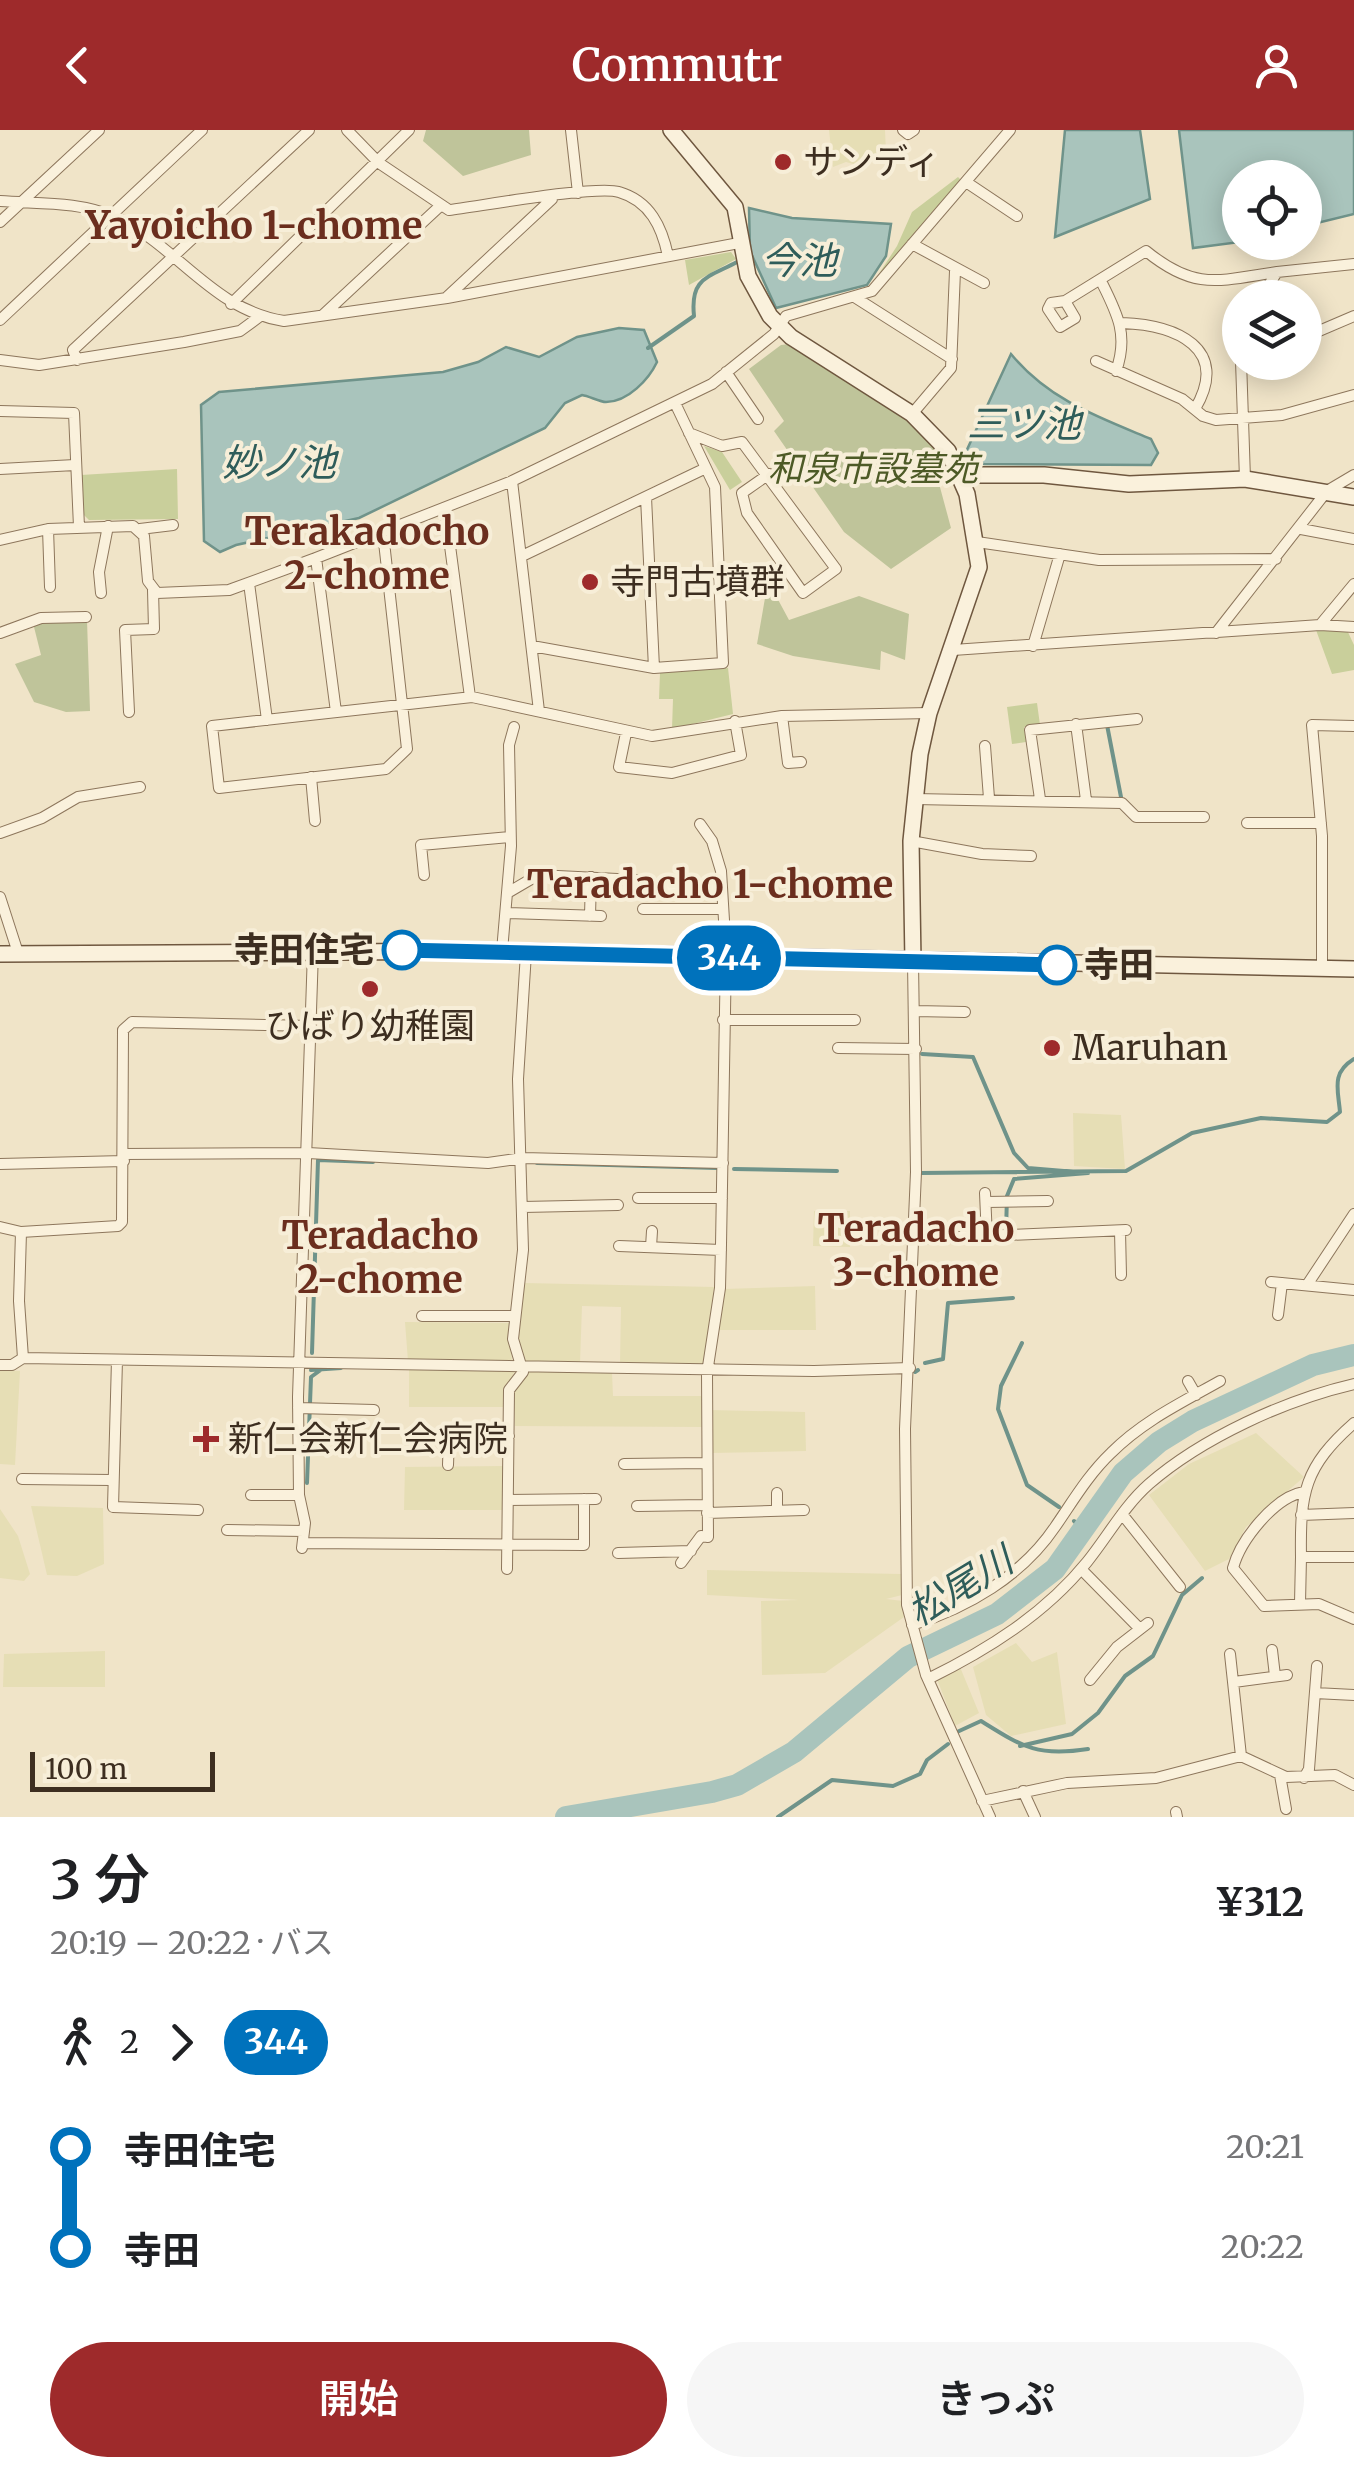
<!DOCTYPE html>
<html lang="ja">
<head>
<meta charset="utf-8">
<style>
	:root { --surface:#fff; --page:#f6f6f6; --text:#202124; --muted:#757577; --accent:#9e2a2b }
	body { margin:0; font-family:Merriweather,"Noto Sans JP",serif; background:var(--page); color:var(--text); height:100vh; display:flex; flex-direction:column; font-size:38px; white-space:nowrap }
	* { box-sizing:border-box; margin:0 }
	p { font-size:32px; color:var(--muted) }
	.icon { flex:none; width:55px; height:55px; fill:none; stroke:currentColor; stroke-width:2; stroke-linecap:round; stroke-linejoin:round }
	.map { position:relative; height:1687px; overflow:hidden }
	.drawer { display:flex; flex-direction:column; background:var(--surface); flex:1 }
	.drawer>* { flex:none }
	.badge { padding:0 20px; border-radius:32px; font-size:35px; line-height:65px }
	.tools { position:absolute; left:1222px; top:30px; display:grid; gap:20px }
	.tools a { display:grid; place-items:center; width:100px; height:100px; border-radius:50%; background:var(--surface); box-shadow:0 5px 25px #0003; font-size:50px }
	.scale { position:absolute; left:30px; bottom:25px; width:185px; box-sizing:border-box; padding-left:10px; border:5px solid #3d2e20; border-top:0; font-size:28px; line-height:35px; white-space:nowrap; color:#3d2e20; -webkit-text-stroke:8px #f7eed8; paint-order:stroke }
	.map>.badge { position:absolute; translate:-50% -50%; box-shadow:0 0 0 5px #fff }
	.legs { display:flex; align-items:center; gap:15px; height:110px; padding:0 50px; font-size:32px }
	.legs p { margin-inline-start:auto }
	.summary { display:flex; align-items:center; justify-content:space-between; height:170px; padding:0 50px }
	h1 { font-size:55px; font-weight:600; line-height:75px }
	.button { display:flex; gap:20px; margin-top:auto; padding:20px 50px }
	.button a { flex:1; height:115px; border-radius:60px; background:var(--accent); color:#fff; font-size:40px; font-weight:600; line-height:115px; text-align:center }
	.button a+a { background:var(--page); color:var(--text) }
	ul { padding:0 50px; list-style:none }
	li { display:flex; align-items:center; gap:35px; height:100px; font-size:38px }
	li i { display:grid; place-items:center; width:15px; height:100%; margin:0 12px; background:currentColor }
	li i::after { content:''; width:25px; height:25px; margin:-12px; border:8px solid; border-radius:50%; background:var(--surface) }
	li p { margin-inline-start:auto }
	li:first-child i { background:linear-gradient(#0000 50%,currentColor 0) }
	li:last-child i { background:linear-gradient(currentColor 50%,#0000 0) }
	header { display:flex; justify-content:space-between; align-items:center; height:130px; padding:0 50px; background:var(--accent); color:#fff; font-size:45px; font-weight:600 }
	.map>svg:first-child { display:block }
</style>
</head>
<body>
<header><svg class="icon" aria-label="back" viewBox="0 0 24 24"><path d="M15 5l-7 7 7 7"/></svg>Commutr<svg class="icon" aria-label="person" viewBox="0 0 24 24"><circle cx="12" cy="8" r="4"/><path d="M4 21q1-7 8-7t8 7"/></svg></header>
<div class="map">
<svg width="1354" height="1687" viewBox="0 0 1354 1687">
	<rect width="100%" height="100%" fill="#f0e4c8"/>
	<path fill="#e6deb5" d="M829 0H885L886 23 864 37 846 32 833 37Z
		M1073 983 1121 985 1125 1039 1074 1036Z
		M814 1081H850V1117L813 1116Z
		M524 1153 714 1157 706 1229 702 1235 620 1234 621 1177 582 1176 580 1233H521L516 1208Z
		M815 1156 816 1200H716L724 1159Z
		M405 1192 510 1193 512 1232 408 1231Z
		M0 1240 20 1241 15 1335 0 1334Z
		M409 1240 515 1241 505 1260V1277H409Z
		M529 1241 612 1243 613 1266H702V1297L515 1296 514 1261Z
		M709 1280 805 1282 806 1321 711 1323Z
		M1256 1303 1304 1347 1246 1397 1229 1429 1205 1441 1149 1365 1189 1334Z
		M504 1336V1380H404L405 1337Z
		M31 1376 103 1378 104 1434 77 1446 47 1445Z
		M0 1379 18 1406 30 1444 24 1451 0 1448Z
		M707 1440 901 1444 902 1465 886 1469 903 1471 904 1487 825 1543 762 1545 761 1471 799 1470 707 1465Z
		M1016 1513 1032 1532 1057 1522 1066 1594 1011 1606 986 1585 973 1537Z
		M105 1521V1557H3L4 1524Z
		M960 1537 979 1583 955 1596 937 1549Z"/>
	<path fill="#c9cf9b" d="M958 47 961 50 871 156 897 116 912 82Z
		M731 122 736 129 689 155 685 130Z
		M704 316 722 322 742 352 730 360Z
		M177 339 178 389 89 390 82 383 81 345Z
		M1316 500H1347L1354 515V540L1332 544Z
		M728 538 733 584 672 599 673 569H659L660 543Z
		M1037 573 1040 595 1024 597 1026 612 1012 614 1007 577Z"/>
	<path fill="#bfc49a" d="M426 0H529L531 25 463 46 423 11Z
		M790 214 911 290 939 323 934 335 951 398 891 439 844 402 774 301 784 291 749 239 781 215Z
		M768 451 789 490 859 466 909 484 905 530 881 521 880 540 793 526 757 514Z
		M87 490 90 581 66 582 34 572 15 534 41 525 33 493Z"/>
	<path fill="#a9c4bc" stroke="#6f938a" stroke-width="2.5" d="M1065 0H1140L1150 69 1055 107Z
		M1179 0H1354V84L1305 96V48H1240V112L1193 118Z
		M749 78 792 88 891 94 886 126 867 155 776 178 750 121Z
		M619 198 644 200 657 232C649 249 628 272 606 272 600 272 589 266 582 265L565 273 545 298 359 388 236 415 220 422 204 411 201 275 219 262 443 242 478 232 506 217 539 227 577 207Z
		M1011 224C1049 270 1098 287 1151 309L1158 323 1151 335 984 334 965 324Z"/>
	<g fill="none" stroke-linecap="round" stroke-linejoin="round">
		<path stroke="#6f938a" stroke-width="4" d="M648 218 694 186C690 148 707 148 737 132
			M1107 595 1121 667
			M922 924 973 927 1014 1023 1028 1038 1088 1043
			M537 1033 717 1038
			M734 1039 837 1041
			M921 1043 1126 1041 1192 1003 1261 988 1327 992 1340 982C1338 959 1331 943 1354 929
			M1006 1101 1007 1066 1014 1049 1088 1043
			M1022 1213 1001 1256 998 1279 1027 1355 1059 1377
			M312 1223 318 1030 373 1032
			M925 1233 943 1229 948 1173 1013 1168
			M311 1240 341 1238
			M915 1242 918 1240
			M307 1353 311 1247 322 1239
			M1074 1391 1082 1399
			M957 1602 981 1591C1023 1617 1037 1627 1088 1619
			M1020 1616 1072 1604 1098 1583 1125 1546 1153 1526 1182 1465 1202 1448
			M778 1687 832 1650 893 1656 920 1644 927 1630 948 1614"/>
		<path stroke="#a9c4bc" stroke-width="22" d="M566 1687 712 1662 737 1655 794 1622 908 1527 997 1484 1055 1439 1123 1343 1159 1312 1193 1291 1313 1235 1354 1225"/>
		<defs>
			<path id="street" d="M347 0 379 33 449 80C481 76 597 55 619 62 650 71 662 97 668 126
				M571 0 578 63
				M903 0 908 4 914 0
				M966 52 1017 86
				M0 71C38 74 79 71 115 87 177 115 212 180 284 191L447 168 739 113
				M0 92 99 0
				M912 114 984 153
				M1101 151C1117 183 1129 205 1116 241
				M447 167 552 69
				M856 168 952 229
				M1261 168 1277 142 1354 134
				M1065 171 1075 188 1060 197 1048 179 1051 173 1065 171 1146 121C1195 161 1218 151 1277 142
				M231 174 409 0
				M323 185 439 77
				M0 190 202 0
				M1122 193C1176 195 1231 218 1195 279
				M1240 201 1245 349
				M1305 207 1354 186
				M0 230 39 235 184 212 240 201 259 187
				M77 230 73 220 309 0
				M1096 231 1182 269 1203 286 1216 290 1282 285 1354 265
				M726 242 758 289
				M0 281 74 283 79 397
				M912 284 951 238 955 141
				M689 303 722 316 742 312 836 439 803 463 747 383 742 363 769 344
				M0 339 75 335
				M512 351 539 581
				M646 367 654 538
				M445 378 470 567
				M48 399 50 457
				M140 399 173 395
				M1301 399 1354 409
				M380 403 384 412 407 619 386 639 219 658 212 596 472 567 652 606 782 586 929 583
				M0 410 48 399 133 396 144 406 148 451 157 463 229 460 316 428 512 351 712 254 774 204 786 186 872 161 1010 0
				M977 412 1099 430 1276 429
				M522 426 706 338
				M316 428 336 582
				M249 453 267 590
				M101 463 99 442 108 396
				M1320 495 1354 454
				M0 503 41 488 86 487
				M1216 503 1327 361 1354 345
				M532 516 654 538 723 533 715 357 675 273
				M1033 516 1060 424
				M953 520 1320 495 1354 497
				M129 582 125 500 154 499 153 460
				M782 586 788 633 801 632
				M1076 594 1086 670
				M626 603 619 637 672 643 741 625 735 591
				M985 616 989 668
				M311 647 315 691
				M915 669 1122 673 1136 687H1204
				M1040 669 1030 600 1137 589
				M1247 693H1321
				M0 703 42 688 78 667 140 657
				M911 711 982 724 1031 726
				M424 745 421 715 510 707
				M660 758H722
				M509 762 538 745 637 750
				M0 767 19 826
				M643 779H723
				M506 783 601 786
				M590 786 591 747
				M502 821 511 716 509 615 514 597
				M913 832 916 1042 905 1299 907 1475 926 1545 990 1687
				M1322 838V706L1312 595 1354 596
				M915 881 965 882
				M723 890H855
				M838 918 916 919
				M123 1024 308 1023 488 1033 523 1028 723 1033
				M0 1034 124 1031
				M985 1063 987 1108
				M638 1068H722
				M986 1072 1048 1071
				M523 1077 618 1075
				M0 1097 21 1102
				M1120 1101 1121 1145
				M913 1109 1126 1100
				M619 1116 721 1120
				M651 1117 652 1101
				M1271 1152 1354 1160
				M1307 1155 1354 1084
				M1278 1185 1282 1153
				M422 1186H515
				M23 1228 19 1171 21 1102 118 1096 122 1092 123 900 132 892 311 896
				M117 1230 113 1377 198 1380
				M0 1235H12L23 1228 814 1241 910 1238
				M1188 1251 1196 1265
				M298 1278 374 1280
				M1354 1293C1304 1337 1300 1363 1301 1427H1354
				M434 1306H509
				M624 1334 706 1333
				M448 1335 449 1306
				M22 1349 111 1350
				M1304 1362C1274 1367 1240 1411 1233 1438L1264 1476 1319 1474 1354 1489
				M777 1363V1380
				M251 1365H299
				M508 1370 596 1369
				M637 1376 706 1375
				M707 1383 804 1380
				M1122 1384 1180 1457
				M1301 1385 1354 1383
				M227 1400 304 1401
				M304 1413 584 1415V1369
				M302 1418 305 1393 299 1365 298 1267 313 821
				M618 1423 691 1421
				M681 1433 701 1406 708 1407 707 1243 720 1158 721 1115 726 823 721 741 712 711 700 694
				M507 1439 509 1260 523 1242 513 1209 523 1120 518 949 526 823
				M1081 1439 1140 1499
				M1300 1473 1301 1427
				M912 1495C967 1478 1022 1446 1055 1397 1073 1371 1088 1345 1111 1323 1143 1291 1181 1273 1220 1251
				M1272 1520 1275 1546
				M1230 1524 1241 1626
				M928 1549C987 1520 1045 1484 1087 1432 1108 1406 1124 1376 1149 1354 1202 1308 1285 1270 1354 1254
				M1090 1550 1117 1517 1148 1493
				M1234 1552 1287 1545
				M1315 1563 1354 1565
				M1280 1645 1286 1679
				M1304 1648 1309 1639 1317 1536
				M1023 1661 1035 1687
				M982 1671 1067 1653 1156 1648 1241 1626 1286 1647 1335 1645 1354 1655
				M1176 1682 1177 1687"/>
			<path id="secondary" d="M671 0 735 77 748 146 770 186 791 207 912 284 948 321 967 364 979 437 929 583 920 624 911 711 913 832
				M961 345H1044L1129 354 1245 349 1354 367
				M0 824 502 821 1354 839"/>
		</defs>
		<use href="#street" stroke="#8d765c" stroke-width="12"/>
		<use href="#secondary" stroke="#6f573f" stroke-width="18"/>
		<use href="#street" stroke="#faf1dc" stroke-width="10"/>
		<use href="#secondary" stroke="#faf1dc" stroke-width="15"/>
	</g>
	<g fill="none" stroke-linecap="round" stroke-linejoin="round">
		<defs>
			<path id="line-1" d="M402 820 1057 835"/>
		</defs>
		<use href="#line-1" stroke="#fff" stroke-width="22"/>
		<use href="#line-1" stroke="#0072bc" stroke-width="15"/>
	</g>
	<g fill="#9e2a2b" stroke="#f7eed8" stroke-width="4">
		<circle cx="783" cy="32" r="10"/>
		<circle cx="590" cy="452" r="10"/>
		<circle cx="370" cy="859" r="10"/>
		<circle cx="1052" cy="918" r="10"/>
		<path d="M201 1294h10v10h10v10h-10v10h-10v-10h-10v-10h10z"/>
	</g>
	<g fill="#fff" stroke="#0072bc" stroke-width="5">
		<circle cx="402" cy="820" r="18"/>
		<circle cx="1057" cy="835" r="18"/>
	</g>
	<g text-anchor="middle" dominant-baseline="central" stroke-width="8" stroke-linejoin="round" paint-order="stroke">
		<g font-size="35" fill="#3d2e20" stroke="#f7eed8" text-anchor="start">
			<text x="803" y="32">サンディ</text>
			<text x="610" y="452">寺門古墳群</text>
			<text x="370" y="896" text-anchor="middle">ひばり幼稚園</text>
			<text x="1072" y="918">Maruhan</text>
			<text x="228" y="1309">新仁会新仁会病院</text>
		</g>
		<g font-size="35" font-style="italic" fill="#4d5a26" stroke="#f7eed8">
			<text x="873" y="339">和泉市設墓苑</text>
		</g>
		<g font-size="35" font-weight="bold" fill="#3d2e20" stroke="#f7eed8" text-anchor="end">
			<text x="374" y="820">寺田住宅</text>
			<text x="1084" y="835" text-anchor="start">寺田</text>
		</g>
		<g font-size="38" font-weight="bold" fill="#6b2e1e" stroke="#f7eed8">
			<text x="254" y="95">Yayoicho 1-chome</text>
			<text x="367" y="401">Terakadocho<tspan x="367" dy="44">2-chome</tspan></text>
			<text x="710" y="754">Teradacho 1-chome</text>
			<text x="916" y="1098">Teradacho<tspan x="916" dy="44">3-chome</tspan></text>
			<text x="380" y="1105">Teradacho<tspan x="380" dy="44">2-chome</tspan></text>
		</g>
		<g font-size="38" font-style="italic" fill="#2f5d5a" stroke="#f7eed8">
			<text x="799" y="130">今池</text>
			<text x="1024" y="293">三ツ池</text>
			<text x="279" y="332">妙ノ池</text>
			<text transform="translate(960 1456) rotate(-31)">松尾川</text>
		</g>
	</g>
</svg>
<div class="tools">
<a><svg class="icon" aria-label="locate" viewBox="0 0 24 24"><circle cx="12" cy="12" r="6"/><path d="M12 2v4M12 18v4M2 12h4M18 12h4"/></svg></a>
<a><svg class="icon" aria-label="layers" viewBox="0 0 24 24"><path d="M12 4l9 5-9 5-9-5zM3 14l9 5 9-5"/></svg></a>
</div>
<div class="scale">100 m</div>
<b class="badge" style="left:729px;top:828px;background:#0072bc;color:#fff">344</b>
</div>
<section class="drawer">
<div class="summary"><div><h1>3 分</h1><p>20:19 – 20:22 · バス</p></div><b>¥312</b></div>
<div class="legs"><svg class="icon" aria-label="walk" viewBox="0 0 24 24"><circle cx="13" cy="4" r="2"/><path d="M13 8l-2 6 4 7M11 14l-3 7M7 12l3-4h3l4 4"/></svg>2<svg class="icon" aria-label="forward" viewBox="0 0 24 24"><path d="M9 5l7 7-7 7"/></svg><b class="badge" style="background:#0072bc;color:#fff">344</b></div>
<ul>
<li><i style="color:#0072bc"></i><b>寺田住宅</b><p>20:21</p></li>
<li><i style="color:#0072bc"></i><b>寺田</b><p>20:22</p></li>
</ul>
<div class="button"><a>開始</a><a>きっぷ</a></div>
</section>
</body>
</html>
